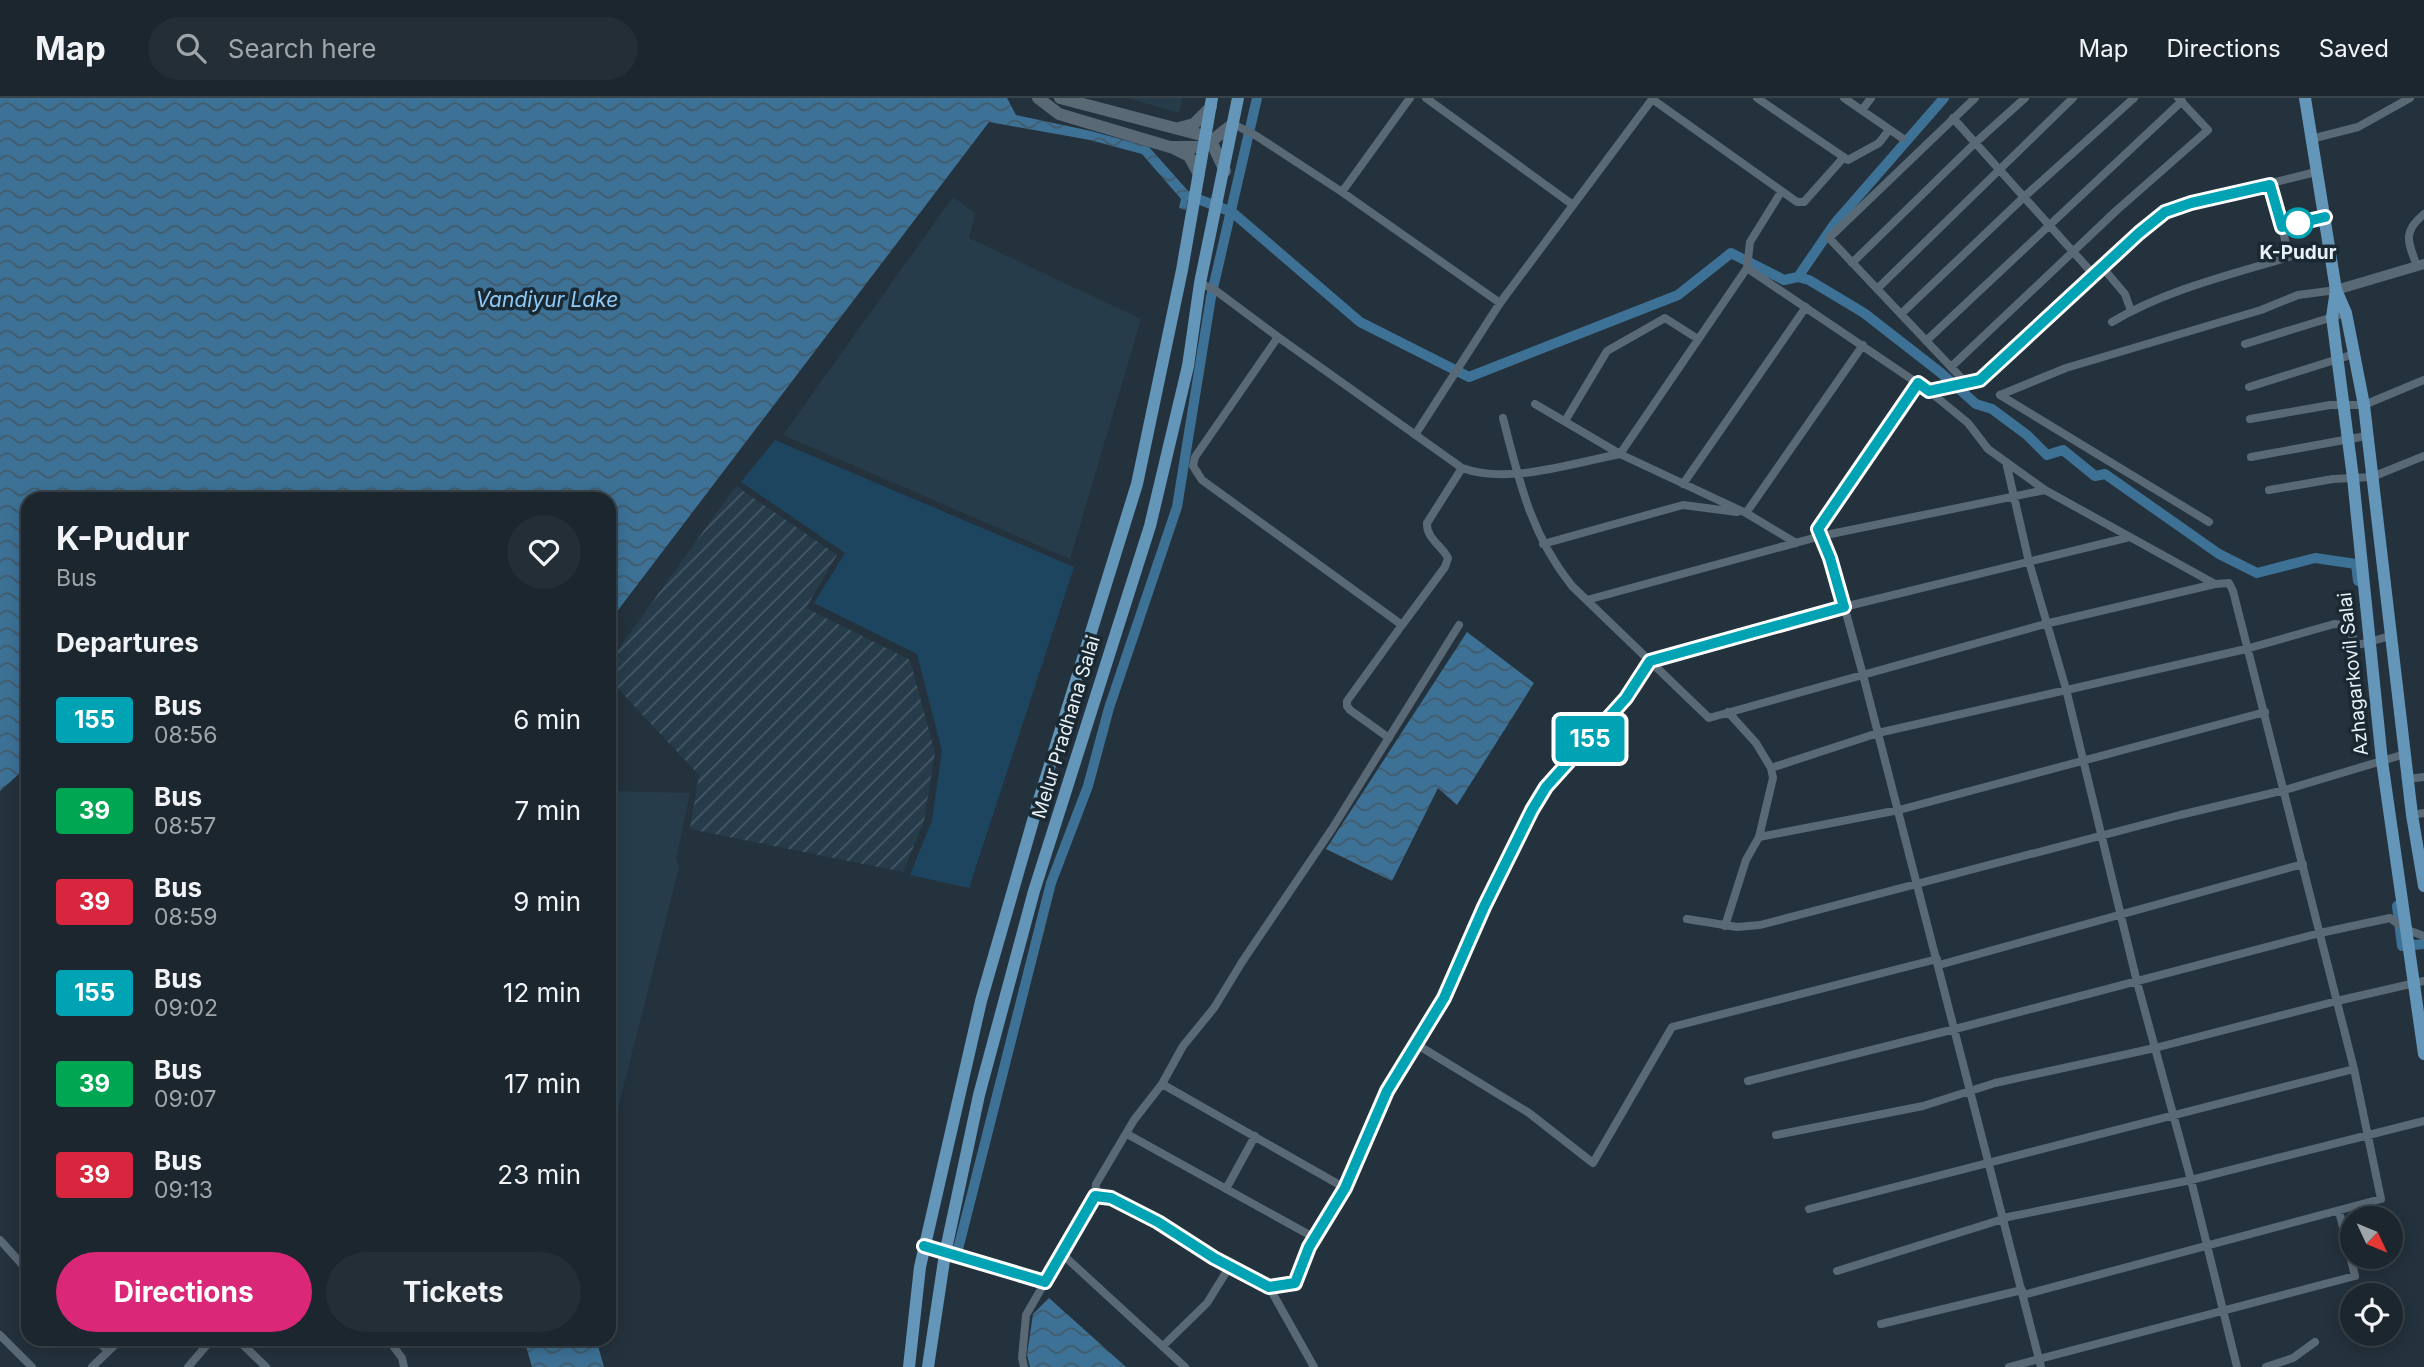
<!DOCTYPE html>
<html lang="en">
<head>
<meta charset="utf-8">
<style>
	:root { --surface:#1b262e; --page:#242e36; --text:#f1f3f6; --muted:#a0a5aa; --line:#39434a; --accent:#db2777 }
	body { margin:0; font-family:Inter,sans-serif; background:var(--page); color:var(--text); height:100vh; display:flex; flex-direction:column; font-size:26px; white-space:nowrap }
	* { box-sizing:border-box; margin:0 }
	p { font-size:23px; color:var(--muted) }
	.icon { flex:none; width:38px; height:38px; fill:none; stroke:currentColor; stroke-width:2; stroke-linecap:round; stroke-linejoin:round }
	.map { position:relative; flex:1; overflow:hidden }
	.sheet { position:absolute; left:21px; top:394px; width:595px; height:854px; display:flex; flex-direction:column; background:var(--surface); border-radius:21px; box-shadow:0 4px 18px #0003,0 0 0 2px var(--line) }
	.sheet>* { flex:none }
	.badge { padding:0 14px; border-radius:5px; font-size:24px; line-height:46px }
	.needle { width:46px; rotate:134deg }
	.buttons { position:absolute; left:2340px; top:1108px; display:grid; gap:14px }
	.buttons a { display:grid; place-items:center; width:63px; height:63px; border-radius:50%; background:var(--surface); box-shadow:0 4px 18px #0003,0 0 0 2px var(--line); font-size:35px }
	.map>.badge { position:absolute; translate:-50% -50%; box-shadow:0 0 0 4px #fff }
	h2 { padding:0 35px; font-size:26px; line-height:63px }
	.round { display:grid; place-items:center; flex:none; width:74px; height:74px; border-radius:37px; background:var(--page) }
	.summary { display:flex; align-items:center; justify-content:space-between; height:119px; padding:0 35px }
	h1 { font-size:33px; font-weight:700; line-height:52px }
	.primary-button { display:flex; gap:14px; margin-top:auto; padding:14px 35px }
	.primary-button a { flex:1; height:80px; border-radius:42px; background:var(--accent); color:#fff; font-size:28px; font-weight:700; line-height:80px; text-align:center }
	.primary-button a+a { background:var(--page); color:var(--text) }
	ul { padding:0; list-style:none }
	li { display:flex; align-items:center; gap:21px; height:91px; padding:0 35px }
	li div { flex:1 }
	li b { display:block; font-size:26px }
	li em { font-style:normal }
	li .badge { min-width:77px; font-weight:700; text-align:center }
	header { display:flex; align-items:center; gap:42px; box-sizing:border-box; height:98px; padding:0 35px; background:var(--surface); border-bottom:2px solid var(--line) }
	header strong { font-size:33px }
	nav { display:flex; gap:38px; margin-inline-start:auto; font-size:24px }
	.search { width:490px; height:63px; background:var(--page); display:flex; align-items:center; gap:18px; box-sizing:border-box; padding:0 24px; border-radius:38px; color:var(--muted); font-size:26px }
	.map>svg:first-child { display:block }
</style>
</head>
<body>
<header>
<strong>Map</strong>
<div class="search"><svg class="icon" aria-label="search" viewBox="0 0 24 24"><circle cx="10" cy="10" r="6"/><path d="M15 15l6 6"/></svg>Search here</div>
<nav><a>Map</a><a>Directions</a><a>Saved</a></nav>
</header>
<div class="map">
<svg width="2424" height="1269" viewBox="0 0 2424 1269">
	<defs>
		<pattern id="industrial-furrows" width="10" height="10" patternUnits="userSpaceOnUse" patternTransform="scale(1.75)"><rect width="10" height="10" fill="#273c4b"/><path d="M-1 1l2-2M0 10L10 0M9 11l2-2" fill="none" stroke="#465966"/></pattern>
		<pattern id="water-waves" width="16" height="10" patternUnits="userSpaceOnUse" patternTransform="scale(1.75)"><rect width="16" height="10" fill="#3d7296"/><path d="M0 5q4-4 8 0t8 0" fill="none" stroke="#425b6c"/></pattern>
	</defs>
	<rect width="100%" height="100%" fill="#24323d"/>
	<path fill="#273c4b" d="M1127 0H1182L1179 15Z
		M953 99 975 115 969 140 1141 221 1070 461 783 337Z
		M609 693 690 695 676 761 679 769 609 1046Z"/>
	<path fill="url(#industrial-furrows)" d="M736 388 837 457 806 510 910 562 935 655 924 723 903 774 690 731 699 677 609 581V564Z"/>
	<path fill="#1d4560" d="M775 342 1074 469 969 790 910 777 932 722 942 653 917 556 814 505 845 455 741 384Z"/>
	<path fill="url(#water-waves)" d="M0 0H1007L1016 17 1091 33 1149 49 1189 94 1186 112 1179 110 1181 101 1142 56 1090 42 989 24 609 524V401H28V668L0 693Z
		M1467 534 1534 585 1457 707 1438 690 1392 783 1326 751Z
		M1049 1200 1126 1269H1030L1027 1257 1033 1216Z
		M524 1241H596L604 1269H532Z"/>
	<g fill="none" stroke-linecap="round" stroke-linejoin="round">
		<path stroke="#3d7296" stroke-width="10" d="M1190 98 1232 114 1360 224 1469 279 1678 197 1731 155 1784 182 1798 179 1835 125 1944 0
			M1798 179 1809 182 1864 215 1941 275 1976 306 1992 311 2027 337 2047 357 2063 352 2095 378 2105 376 2219 456 2257 475 2315 460 2356 466 2358 483
			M2397 808 2402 848 2424 846
			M957 1155 1051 785 1088 688 1109 610 1177 409 1211 199 1257 0"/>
		<path stroke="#596975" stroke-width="8" d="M1426 0 1573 107
			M1757 0 1848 62 1879 45 1889 32
			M1844 0 1902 40
			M1652 1 1797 104H1804L1844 59
			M1862 12 1871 0
			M1953 20 2094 177
			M1233 26 1255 37 1342 94 1500 205 1653 0
			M2311 41 2358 29 2410 0
			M2270 87 2282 129 2325 119
			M1342 94 1410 0
			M1852 165 1975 45 2025 0
			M2417 168C2408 144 2402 134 2424 116
			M1747 170 1750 144 1781 94
			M2103 170 2125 196 2131 213
			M1200 185 1215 192 1278 239 1462 370C1509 387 1572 365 1620 356L1747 170 1929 293 1980 282 2139 135 2165 114 2191 105 2316 74
			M1877 191 2073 0
			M1901 216 2024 99 2134 0
			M2112 224C2166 192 2229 177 2289 159L2282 129
			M1278 239 1195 359 1193 368 1202 382 1402 527 1347 603V608L1350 612 1389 640
			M1926 243 2182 3
			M2245 246 2346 215
			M1951 269 2117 112 2208 32 2178 0
			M1918 285 1818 431 1831 460 1863 577 2041 1269
			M1967 286 1829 140 1975 0
			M2249 289 2354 256
			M2000 297 2066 270 2261 212 2298 197 2336 192
			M2000 297 2209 424
			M1535 306 1620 356 1746 415
			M1503 320C1519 383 1531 437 1572 488L1709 620 2045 526 2215 486 2045 392 1988 351 1968 325 1929 293
			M2250 321 2330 307H2364L2424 282
			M1565 323 1607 253 1665 220 1698 241
			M1415 337 1500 205
			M2251 359 2366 338
			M2006 364 2029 464 2066 591 2137 884 2191 1082 2237 1269
			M1683 386 1806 209
			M2269 392 2333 381 2372 379 2424 358
			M1796 445 1746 415 1863 247
			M1543 446 1683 407 1737 414
			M1587 502 1821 438 2045 392
			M1402 527 1445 469 1448 460C1442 448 1426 440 1427 425L1462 370
			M1771 670 1878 635 2246 551 2334 526C2352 526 2347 535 2358 546H2362L2390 538
			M2408 681 2424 679
			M2412 717 2424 715
			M1759 739 1899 712 2265 614
			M1687 821 1737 829 1760 827 2180 717 2285 692 2405 656
			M1725 828 1746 762 1759 739 1773 680 1771 670 1756 645 1728 614
			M1939 867 2303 766
			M1416 946 1529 1015 1593 1065 1672 929 1937 861
			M1748 983 1955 931 2320 835 2390 820 2405 831 2424 838
			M1162 986 1345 1090
			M1127 1036 1315 1140
			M1776 1037 1923 1008 1995 985 2155 950 2337 903 2424 883
			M1226 1091 1255 1038
			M1095 1098 1096 1086 1134 1022 1162 986 1183 948 1214 910 1242 864 1332 731 1459 527
			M1809 1111 2354 971 2233 493 2229 485 2215 486
			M2003 1120 2191 1082 2424 1023
			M0 1142 28 1173
			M924 1148 1045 1184
			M1061 1155 1185 1269
			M1837 1173 2003 1121
			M1269 1189 1314 1269
			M2023 1197 2381 1101 2354 971
			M1881 1226 2022 1192
			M0 1237 32 1269
			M94 1241 108 1252
			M237 1241 266 1269
			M388 1241 402 1260 404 1269
			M1163 1248 1207 1205 1230 1168
			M92 1269 121 1241
			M188 1269 212 1241
			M1024 1269 1022 1260 1026 1217 1095 1098 1111 1100 1158 1124 1214 1160 1269 1189 1295 1185 1309 1149 1345 1090 1387 993 1444 900 1484 809 1532 712 1546 689 1626 600 1650 563 1844 509 2130 439
			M2009 1269 2355 1178 2339 1113
			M2266 1269 2293 1260 2315 1244"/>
		<path stroke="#596975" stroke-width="10" d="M2336 192 2424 166"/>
		<path stroke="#596975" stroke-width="12" d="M1038 0 1059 16 1170 49H1204L1233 26
			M1060 0 1205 38 1211 43 1225 73
			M1179 30 1194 26 1211 9
			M1173 50 1189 58 1199 76"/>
		<path stroke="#6496ba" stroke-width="12" d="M2305 0 2336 192 2346 215 2364 307 2412 717 2424 788
			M2336 192 2332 219 2353 380 2382 663 2424 956
			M909 1269 920 1169 981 903 1039 702 1137 386 1182 172 1212 0
			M928 1269 945 1156 979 997 1034 793 1150 428 1188 268 1200 185 1238 0"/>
	</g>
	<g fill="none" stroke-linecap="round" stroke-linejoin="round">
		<defs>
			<path id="line" d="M924 1148 1045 1184 1095 1098 1111 1100 1158 1124 1214 1160 1269 1189 1295 1185 1309 1149 1345 1090 1387 993 1444 900 1484 809 1532 712 1546 689 1626 600 1650 563 1844 509 1830 460 1818 431 1918 285 1929 293 1980 282 2139 135 2165 114 2191 105 2270 87 2282 129 2325 119"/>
		</defs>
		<use href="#line" stroke="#fff" stroke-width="16"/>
		<use href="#line" stroke="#00a3b4" stroke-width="10"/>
	</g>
	<circle fill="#fff" stroke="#00a3b4" stroke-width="3.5" cx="2298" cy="125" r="14"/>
	<g text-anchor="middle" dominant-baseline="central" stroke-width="7" stroke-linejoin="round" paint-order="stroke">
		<g font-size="19" font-weight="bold" fill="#e8f1f8" stroke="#1a2832">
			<text x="2298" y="154">K-Pudur</text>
		</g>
		<g font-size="19" fill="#e8f1f8" stroke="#1a2832">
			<text transform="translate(2353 576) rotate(-96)">Azhagarkovil Salai</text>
			<text transform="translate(1066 629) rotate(-73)">Melur Pradhana Salai</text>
		</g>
		<g font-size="21" font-style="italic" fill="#8ecbf8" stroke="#1a2832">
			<text x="547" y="201">Vandiyur Lake</text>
		</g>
	</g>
</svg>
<div class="buttons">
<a><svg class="needle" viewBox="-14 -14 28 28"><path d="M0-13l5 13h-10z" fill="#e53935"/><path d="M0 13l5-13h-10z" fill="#a0a5aa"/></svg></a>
<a><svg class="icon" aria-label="locate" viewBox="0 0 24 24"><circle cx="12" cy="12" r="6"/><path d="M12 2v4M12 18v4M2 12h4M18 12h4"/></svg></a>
</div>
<b class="badge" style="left:1590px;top:641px;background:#00a3b4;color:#fff">155</b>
<section class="sheet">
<div class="summary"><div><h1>K-Pudur</h1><p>Bus</p></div><a class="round"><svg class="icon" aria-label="heart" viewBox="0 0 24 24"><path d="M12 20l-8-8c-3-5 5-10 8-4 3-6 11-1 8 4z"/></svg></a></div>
<h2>Departures</h2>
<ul>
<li><span class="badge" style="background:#00a3b4;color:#fff">155</span><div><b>Bus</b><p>08:56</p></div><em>6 min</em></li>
<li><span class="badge" style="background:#00a651;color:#fff">39</span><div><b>Bus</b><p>08:57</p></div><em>7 min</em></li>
<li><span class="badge" style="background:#d7263d;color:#fff">39</span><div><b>Bus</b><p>08:59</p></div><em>9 min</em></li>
<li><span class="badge" style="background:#00a3b4;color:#fff">155</span><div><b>Bus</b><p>09:02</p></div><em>12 min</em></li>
<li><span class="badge" style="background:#00a651;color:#fff">39</span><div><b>Bus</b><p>09:07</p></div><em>17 min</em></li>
<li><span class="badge" style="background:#d7263d;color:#fff">39</span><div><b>Bus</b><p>09:13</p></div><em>23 min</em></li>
</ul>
<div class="primary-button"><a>Directions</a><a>Tickets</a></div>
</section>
</div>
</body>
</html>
